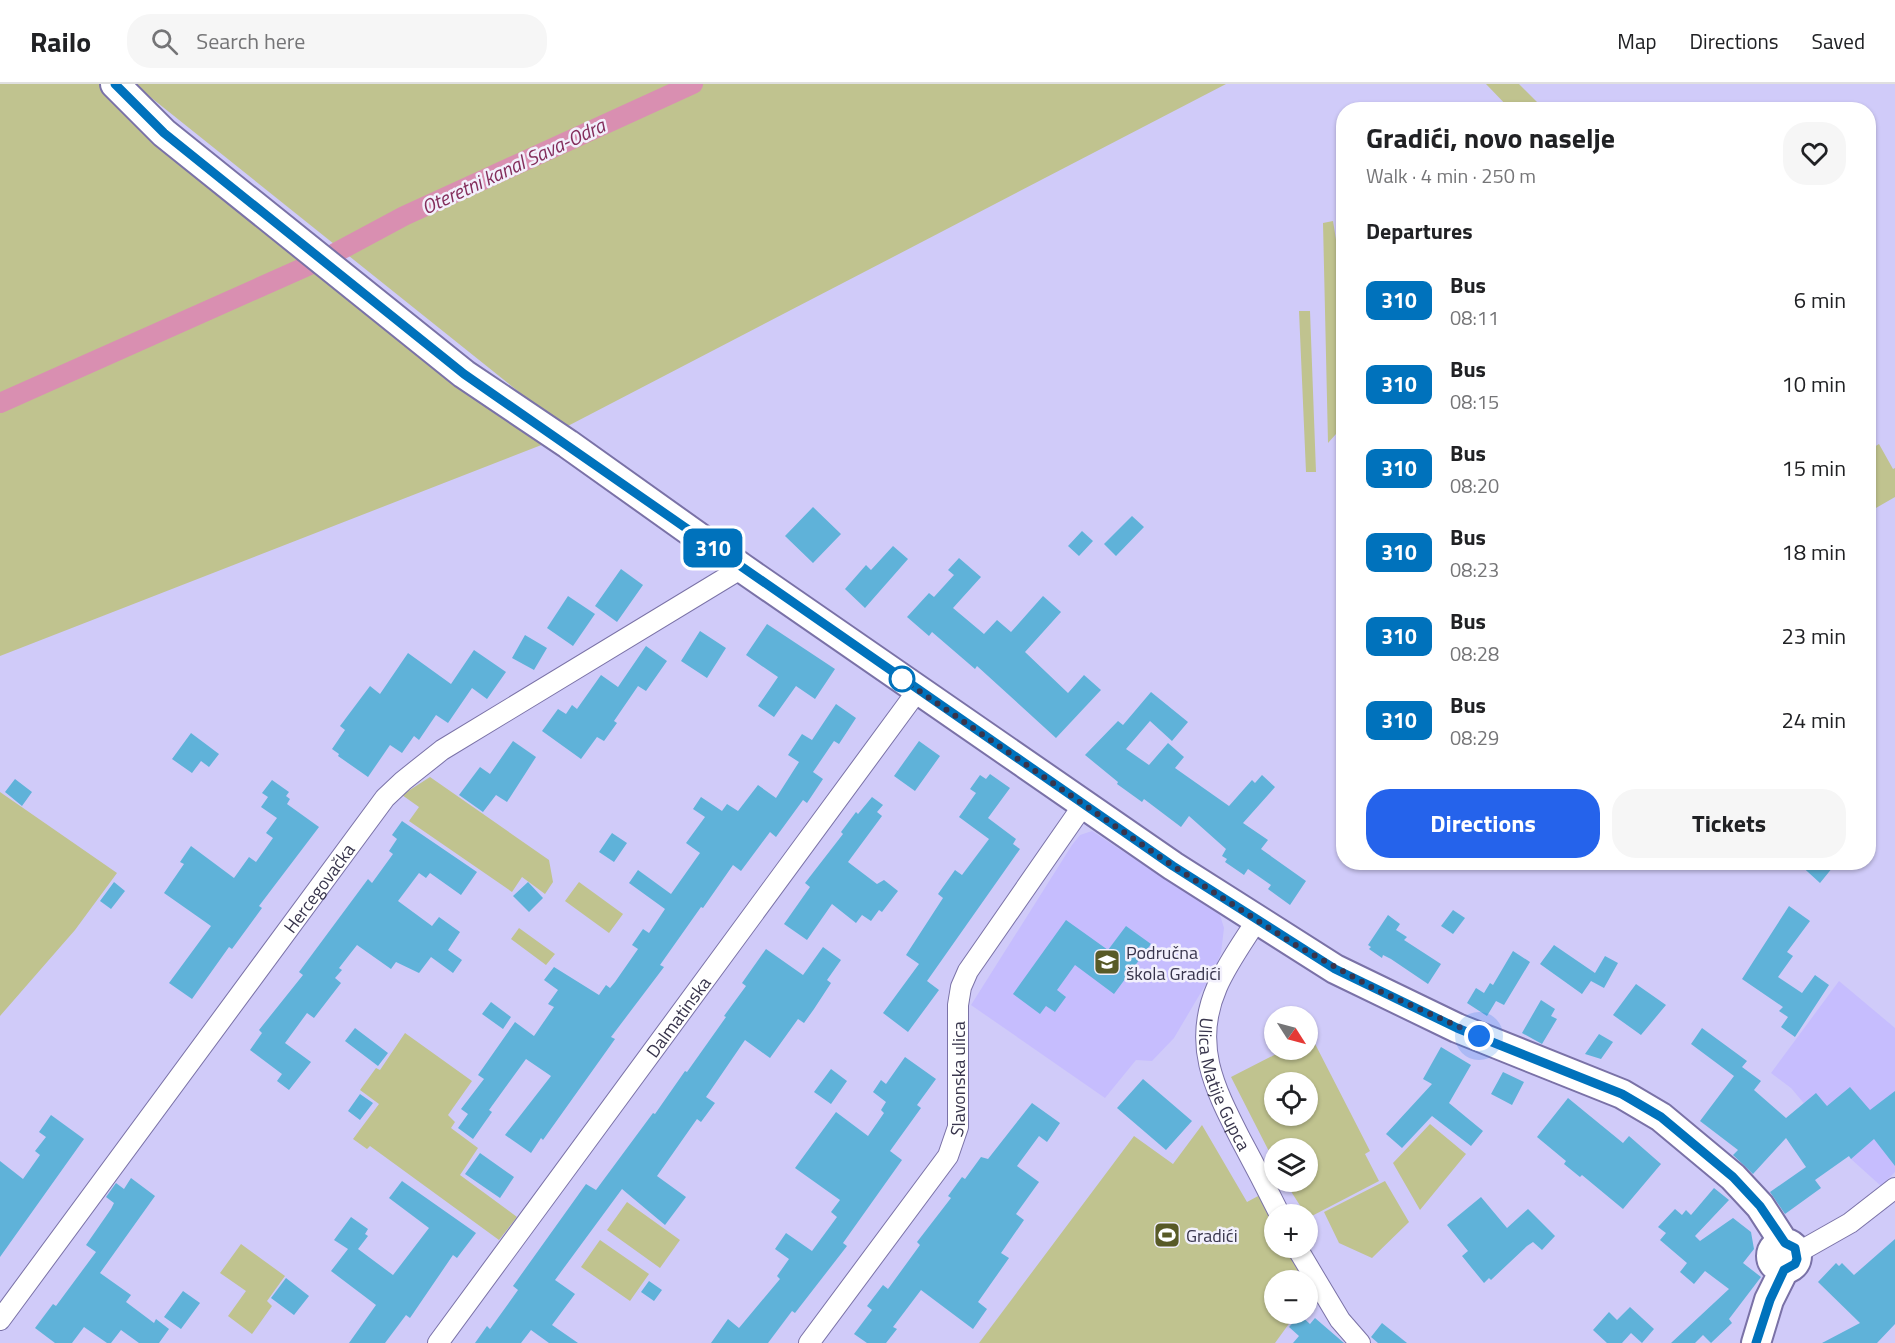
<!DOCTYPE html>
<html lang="en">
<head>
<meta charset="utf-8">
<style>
	:root { --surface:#fff; --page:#f6f6f6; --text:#202124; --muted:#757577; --line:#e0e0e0; --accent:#2563eb }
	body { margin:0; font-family:"Titillium Web",sans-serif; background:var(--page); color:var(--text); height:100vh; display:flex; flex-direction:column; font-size:22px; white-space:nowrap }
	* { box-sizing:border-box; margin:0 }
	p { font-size:20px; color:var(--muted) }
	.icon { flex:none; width:33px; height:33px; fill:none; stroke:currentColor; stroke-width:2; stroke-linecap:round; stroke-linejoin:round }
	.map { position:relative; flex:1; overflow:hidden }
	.side { position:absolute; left:1336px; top:18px; width:540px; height:768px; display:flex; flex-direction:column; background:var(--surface); border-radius:24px; box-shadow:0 2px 4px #0004 }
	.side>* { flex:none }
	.badge { padding:0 12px; border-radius:9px; font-size:21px; line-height:39px }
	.needle { width:39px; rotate:126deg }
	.fabs { position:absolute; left:1264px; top:922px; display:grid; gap:12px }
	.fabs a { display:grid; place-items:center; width:54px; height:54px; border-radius:50%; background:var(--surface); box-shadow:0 2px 4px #0004; font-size:30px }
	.you { position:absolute; width:30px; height:30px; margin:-15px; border:4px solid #fff; border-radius:50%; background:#1a73e8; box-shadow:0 0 0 9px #1a73e833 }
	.map>.badge { position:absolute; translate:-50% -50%; box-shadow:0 0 0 3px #fff }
	h2 { padding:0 30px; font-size:22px; line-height:54px }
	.round { display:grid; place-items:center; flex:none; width:63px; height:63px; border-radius:24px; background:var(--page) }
	.overview { display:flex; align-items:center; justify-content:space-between; height:102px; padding:0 30px }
	h1 { font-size:28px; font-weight:700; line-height:45px }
	.cta { display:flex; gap:12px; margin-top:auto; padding:12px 30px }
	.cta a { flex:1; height:69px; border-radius:24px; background:var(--accent); color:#fff; font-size:24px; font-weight:700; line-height:69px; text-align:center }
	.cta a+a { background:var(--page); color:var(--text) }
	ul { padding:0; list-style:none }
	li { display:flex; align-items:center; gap:18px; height:84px; padding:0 30px }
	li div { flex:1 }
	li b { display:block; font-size:22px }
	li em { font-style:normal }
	li .badge { min-width:66px; font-weight:700; text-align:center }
	header { display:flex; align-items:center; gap:36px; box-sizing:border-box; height:84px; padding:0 30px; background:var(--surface); border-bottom:2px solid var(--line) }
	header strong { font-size:28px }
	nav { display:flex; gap:33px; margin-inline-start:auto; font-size:21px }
	.search { width:420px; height:54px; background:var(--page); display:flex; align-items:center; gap:15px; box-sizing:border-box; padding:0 21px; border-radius:24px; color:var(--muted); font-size:22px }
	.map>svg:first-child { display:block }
</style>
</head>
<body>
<header>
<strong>Railo</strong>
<div class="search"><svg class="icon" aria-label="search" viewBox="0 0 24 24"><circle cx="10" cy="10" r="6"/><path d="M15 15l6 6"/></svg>Search here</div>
<nav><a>Map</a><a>Directions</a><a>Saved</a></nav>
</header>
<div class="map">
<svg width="1895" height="1259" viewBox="0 0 1895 1259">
	<rect width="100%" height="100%" fill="#d0cbf9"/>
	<path fill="#c6bdfe" d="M1092 747 1220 831 1224 844 1221 869 1213 888 1174 954 1152 977 1136 976 1105 1014 971 921 1072 761 1080 751Z
		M1839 897 1895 944V1088L1881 1102 1851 1075 1791 1004 1771 989Z"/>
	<path fill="#c0c38f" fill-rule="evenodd" d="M0 0H100L118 24 544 360 0 572Z
		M134 0H1226L564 344Z
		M1486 0H1519L1544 25H1510Z
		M1333 137 1338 168 1344 341 1328 359 1323 139Z
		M1299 227H1310L1316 388H1306Z
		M1879 360 1893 385 1895 384V413L1869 428V366Z
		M430 693 549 776 553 798 545 810 522 793 512 808 409 737 419 723 402 711Z
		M0 708 117 789 75 846 0 932Z
		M579 798 623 830 609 849 565 817Z
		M519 844 555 870 546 881 511 855Z
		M405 949 472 997 448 1031 455 1038 451 1044 478 1064 460 1091 517 1133 499 1156 370 1062 367 1065 353 1055 379 1020 360 1006 376 984 380 986Z
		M1311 952 1370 1067 1365 1070 1379 1097 1308 1134 1285 1098H1308V1065H1275V1079L1231 993 1284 966H1308V954ZM1275 999H1308V1032H1275Z
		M1430 1040 1466 1070 1420 1126 1393 1079Z
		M1202 1041 1247 1118 1260 1111 1275 1139V1164H1289L1307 1197H1275V1230H1296L1275 1259H979L1134 1052 1173 1080Z
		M1385 1097 1409 1138 1372 1174 1339 1159 1324 1128Z
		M627 1118 680 1156 660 1184 607 1146Z
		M600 1156 649 1190 630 1217 581 1183Z
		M241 1160 285 1192 267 1217 272 1222 252 1250 228 1232 246 1207 220 1189Z"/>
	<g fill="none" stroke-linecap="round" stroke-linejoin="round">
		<path stroke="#d98fb1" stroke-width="20" d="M335 169 404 132 693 0
			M0 319 314 179"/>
	</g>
	<path fill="#5fb2d9" d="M813 423 841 450 813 479 785 452Z
		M1132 432 1144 443 1116 472 1104 460Z
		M1082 447 1093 457 1079 472 1068 462Z
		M893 462 908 475 865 524 845 505 866 481 871 486Z
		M959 474 981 493 953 524 984 550 997 536 1011 548 1043 512 1061 528 1025 568 1068 609 1084 591 1101 606 1056 654 977 582 975 585 932 548 929 552 907 533 929 509 934 513 954 491 948 486Z
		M621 485 643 501 617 538 595 522Z
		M568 512 595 530 573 562 547 544Z
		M767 540 835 585 815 615 796 602 774 633 758 622 778 593 746 571Z
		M700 547 726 564 707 594 681 577Z
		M525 551 547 564 534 586 512 574Z
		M646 562 667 577 646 607 638 602 614 637 617 639 604 657 597 653 581 675 542 647 558 625 566 630 572 621 577 625 601 591 618 603Z
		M474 566 506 588 487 615 472 604 448 639 436 631 419 656 414 652 402 669 390 661 368 693 338 672 339 670 332 665 345 646 340 642 370 602 380 610 408 569 451 600Z
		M1151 608 1188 638 1172 657 1150 637 1126 665 1149 681 1168 659 1184 673 1175 684 1229 722 1252 696 1255 699 1262 691 1275 703 1243 739 1268 756 1261 765 1306 797 1290 821 1268 805 1271 801 1248 785 1244 791 1225 778 1227 775 1222 772 1226 765 1189 732 1181 743 1144 715 1142 718 1117 700 1118 698 1085 671 1118 637 1123 641Z
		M836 620 856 634 839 660 834 657 813 688 823 695 807 719 803 716 776 753 770 748 741 787 733 781 703 824 701 823 660 881 664 883 611 953 615 955 543 1056 541 1054 531 1069 505 1051 551 992 526 975 489 1026 492 1028 473 1055 458 1044 468 1030 461 1025 484 995 478 991 515 938 534 952 554 923 548 920 558 906 544 896 554 883 599 911 606 901 610 904 615 898 638 865 632 861 643 845 649 849 665 825 629 799 638 786 671 810 700 769 686 759 705 733 693 725 701 713 722 727 727 720 738 727 758 701 776 714 799 678 788 671 802 650 812 656Z
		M191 649 219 670 209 683 201 677 192 689 172 675Z
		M513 657 536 673 507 718 496 711 483 728 459 711 480 683 490 690Z
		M919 657 940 672 915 707 894 692Z
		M990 690 1010 704 988 734 1016 755 1013 760 1020 765 927 897 939 906 908 948 883 929 919 880 906 871 943 814 938 810 955 786 962 791 989 755 959 733 976 709 970 705 980 691 986 695Z
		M15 695 32 708 22 722 5 708Z
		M272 696 289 708 286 712 290 715 287 720 319 743 259 822 262 824 232 865 229 863 192 915 169 899 211 842 164 809 184 780 180 778 191 762 234 794 249 773 256 778 273 754 266 749 277 734 261 723 268 713 262 709Z
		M872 713 883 721 877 728 882 732 848 778 877 800 884 796 898 807 882 828 879 826 871 837 862 831 856 839 832 820 807 856 784 840 810 803 805 799 843 750 841 748 856 728 858 730Z
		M402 737 477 788 461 811 430 789 426 794 419 789 398 817 432 842 439 833 460 848 448 866 462 876 453 889 431 873 419 889 396 878 391 885 357 861 339 884 342 886 335 894 341 899 314 934 307 929 285 959 311 978 289 1006 277 997 282 990 250 966 262 949 259 946 303 891 299 888 368 795 372 799 393 770 389 767 397 755 392 751Z
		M612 749 627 759 614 778 599 768Z
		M1797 778H1837L1820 799Z
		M114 798 125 807 111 825 100 817Z
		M528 798 543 814 529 828 513 812Z
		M1789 822 1810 837 1787 868 1793 872 1778 893 1802 909 1815 891 1829 901 1795 953 1781 943 1788 933 1779 927 1783 923 1742 895Z
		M1453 826 1465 834 1453 850 1441 842Z
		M1388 831 1400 840 1396 846 1407 853 1404 856 1441 880 1428 900 1391 875 1383 871 1382 874 1369 865 1371 863 1368 861Z
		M1066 836 1108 866 1126 842 1151 860 1114 910 1075 881 1057 906 1066 913 1055 928 1046 922 1040 930 1013 910Z
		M1554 861 1595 889 1605 872 1618 879 1604 904 1591 897 1582 910 1540 880Z
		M823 863 841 876 827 896 831 899 814 925 804 939 798 935 770 974 745 956 706 1013 715 1019 701 1038 697 1035 657 1092 686 1113 665 1141 622 1105 555 1196 575 1210 552 1241 578 1259H549L531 1246 521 1259H475L487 1242 490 1245 518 1206 513 1202 586 1100 596 1106 653 1029 655 1030 685 987 687 988 726 933 724 932 746 902 742 899 766 865 803 891Z
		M1513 867 1530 878 1504 921 1496 917 1487 932 1467 919 1476 904 1484 909 1490 899 1493 901Z
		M1636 900 1666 921 1641 951 1613 931Z
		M1541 916 1555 925 1551 932 1557 935 1542 960 1522 949Z
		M491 918 511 933 503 945 482 930Z
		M355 944 388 969 378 982 345 957Z
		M1702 944 1747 977 1742 983 1761 997 1754 1006 1786 1034 1816 1009 1827 1022 1850 1003 1870 1026 1895 1007V1082L1874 1055 1851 1075 1849 1072 1815 1096 1821 1104 1785 1130 1770 1108 1806 1083 1786 1054 1753 1090 1733 1071 1738 1066 1700 1037 1734 992 1691 960Z
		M1599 950 1613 958 1601 975 1585 970Z
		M1441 963 1471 981 1449 1019 1483 1047 1471 1062 1432 1032 1402 1064 1386 1050 1432 1000 1423 995Z
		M905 973 936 995 917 1021 921 1024 890 1067 902 1076 843 1159 847 1162 795 1229 792 1227 768 1259H711L728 1235 739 1244 780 1195 777 1192 789 1175 775 1165 786 1149 812 1167 837 1133 831 1128 840 1116 795 1084 836 1028 868 1052 884 1029 881 1026 886 1018 873 1008 881 996 886 1000Z
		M831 985 847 997 831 1020 814 1008Z
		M1503 988 1524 998 1512 1021 1491 1010Z
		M1143 995 1192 1037 1166 1066 1117 1024Z
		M360 1010 373 1019 360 1036 348 1027Z
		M1568 1014 1623 1059 1629 1052 1661 1080 1623 1125 1582 1091 1580 1093 1564 1080 1566 1077 1537 1053Z
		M1032 1019 1060 1039 1047 1058 1039 1052 1017 1082 1039 1098 1016 1130 1024 1136 1001 1169 1009 1174 978 1218 987 1225 973 1245 921 1206 893 1243 897 1245 886 1259H867L854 1250 872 1226 867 1222 883 1201 888 1205 920 1161 917 1158 951 1114 948 1112 962 1093 965 1095 981 1073 988 1075Z
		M51 1031 84 1055 0 1173V1077L23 1095 40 1071 35 1067 46 1053 39 1048Z
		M480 1069 514 1093 500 1114 465 1090Z
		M131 1094 155 1112 100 1189 131 1211 126 1218 154 1239 156 1235 169 1245 159 1259H139L121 1246 111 1259H107L84 1243 72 1259H55L35 1244 53 1220 56 1222 96 1168 86 1161 111 1125 114 1119 106 1113 116 1099 124 1105Z
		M402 1097 476 1149 457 1174 453 1171 410 1234 406 1231 385 1259H349L376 1221 331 1187 348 1165 334 1156 351 1133 368 1145 365 1150 368 1152 358 1165 393 1191 429 1144 389 1114Z
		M1714 1104 1729 1116 1695 1152 1700 1157 1733 1134 1751 1148 1754 1165 1743 1179 1761 1193 1729 1235 1732 1239 1711 1259 1703 1251 1695 1259H1671L1729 1205 1705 1187 1694 1200 1680 1188 1687 1179 1660 1156 1666 1149 1658 1143 1675 1125 1682 1131 1686 1126 1691 1131Z
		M1481 1113 1507 1144 1528 1125 1555 1152 1542 1166 1533 1158 1527 1162 1491 1196 1489 1194 1484 1199 1462 1172 1468 1167 1447 1141Z
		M1895 1155V1240L1877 1259H1822L1860 1239 1818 1198 1836 1179 1839 1182 1842 1179 1854 1191Z
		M286 1194 309 1212 294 1231 271 1214Z
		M649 1197 662 1206 654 1217 641 1208Z
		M183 1207 200 1219 181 1245 164 1233Z
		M1630 1223 1654 1245 1642 1259 1631 1249 1622 1259H1607L1593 1246 1609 1228 1617 1236Z
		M1300 1231 1310 1240 1315 1234 1344 1259H1293L1299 1252 1289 1243Z
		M1382 1239 1407 1259H1378L1371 1253Z"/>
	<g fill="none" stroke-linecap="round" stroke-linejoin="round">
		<defs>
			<g id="street">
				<path id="s1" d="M1257 836C1243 858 1227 880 1217 903 1192 960 1214 1003 1240 1054 1254 1080 1267 1105 1280 1131"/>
				<path d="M1297 1164 1340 1236 1360 1259"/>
				<path d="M1797 1169 1850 1139 1895 1104"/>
				<path id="s2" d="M0 1236 385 714 403 697 442 666 742 484"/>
				<path id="s3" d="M438 1259 918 606"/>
				<path id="s4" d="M809 1259 948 1072 958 1043V921L961 903 968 887 1084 720"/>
			</g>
			<path id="secondary" d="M115 0 164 49 464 290 568 360 742 484 1173 782 1335 885 1457 944 1622 1010 1661 1033 1733 1093 1760 1122 1784 1159
				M1771 1172a13 13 0 1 1 26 0a13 13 0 1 1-26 0Z
				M1756 1259 1769 1216 1784 1186"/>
		</defs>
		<use href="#street" stroke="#7a72a7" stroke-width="22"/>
		<use href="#secondary" stroke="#7a72a7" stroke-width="32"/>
		<use href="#street" stroke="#fff" stroke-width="20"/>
		<use href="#secondary" stroke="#fff" stroke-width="28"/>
	</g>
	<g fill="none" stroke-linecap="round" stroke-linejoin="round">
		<defs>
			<path id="line" d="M115 0 164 49 464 290 1173 782 1335 885 1457 944 1622 1010 1661 1033 1733 1093 1760 1122 1785 1159 1795 1164 1797 1175 1795 1180 1784 1186 1770 1216 1756 1259"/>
		</defs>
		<use href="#line" stroke="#fff" stroke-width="14"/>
		<use href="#line" stroke="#0072bc" stroke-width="9"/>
		<path stroke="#38354c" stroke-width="6" stroke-dasharray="0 10.8" d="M902 595 1173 782 1294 860 1375 905 1479 952"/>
	</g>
	<defs>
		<symbol id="school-square" viewBox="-11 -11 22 22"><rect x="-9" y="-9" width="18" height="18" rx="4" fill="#585a27" stroke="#f2f0fc"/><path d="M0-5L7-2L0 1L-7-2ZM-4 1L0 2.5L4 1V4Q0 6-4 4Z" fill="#fff"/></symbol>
		<symbol id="stadium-square" viewBox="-11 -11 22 22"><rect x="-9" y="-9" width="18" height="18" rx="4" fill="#585a27" stroke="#f2f0fc"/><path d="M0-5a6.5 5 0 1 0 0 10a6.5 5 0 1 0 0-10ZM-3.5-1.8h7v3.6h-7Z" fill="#fff"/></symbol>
	</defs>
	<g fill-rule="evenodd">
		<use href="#school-square" x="1092" y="863" width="30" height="30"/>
		<use href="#stadium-square" x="1152" y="1136" width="30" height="30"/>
	</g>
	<circle fill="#fff" stroke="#0072bc" stroke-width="3" cx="902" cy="595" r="12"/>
	<g text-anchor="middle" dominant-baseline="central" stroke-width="5" stroke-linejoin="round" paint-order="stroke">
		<g font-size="18" fill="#38354c" stroke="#f2f0fc">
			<text stroke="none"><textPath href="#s2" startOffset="537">Hercegovačka</textPath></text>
			<text stroke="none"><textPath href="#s3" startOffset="405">Dalmatinska</textPath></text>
			<text stroke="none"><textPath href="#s4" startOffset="312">Slavonska ulica</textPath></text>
			<text stroke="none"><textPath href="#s1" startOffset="180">Ulica Matije Gupca</textPath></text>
		</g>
		<g font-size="18" fill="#38354c" stroke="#f2f0fc" text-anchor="start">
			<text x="1126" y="868">Područna<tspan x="1126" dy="21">škola Gradići</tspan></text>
			<text x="1186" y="1151">Gradići</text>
		</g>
		<g font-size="20" font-style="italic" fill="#842e5c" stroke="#f2f0fc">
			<text transform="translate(513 82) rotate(-25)">Oteretni kanal Sava-Odra</text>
		</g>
	</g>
</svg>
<div class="fabs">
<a><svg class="needle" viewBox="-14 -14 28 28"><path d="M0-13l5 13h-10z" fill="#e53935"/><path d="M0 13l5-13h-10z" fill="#757577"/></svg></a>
<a><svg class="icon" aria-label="locate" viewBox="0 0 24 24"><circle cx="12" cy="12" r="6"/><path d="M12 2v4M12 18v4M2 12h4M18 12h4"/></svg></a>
<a><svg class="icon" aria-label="layers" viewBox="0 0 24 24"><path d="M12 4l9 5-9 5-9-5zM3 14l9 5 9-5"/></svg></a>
<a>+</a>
<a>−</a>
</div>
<div class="you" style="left:1479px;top:952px"></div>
<b class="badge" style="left:713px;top:464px;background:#0072bc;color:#fff">310</b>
<section class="side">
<div class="overview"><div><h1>Gradići, novo naselje</h1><p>Walk · 4 min · 250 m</p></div><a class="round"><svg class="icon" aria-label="heart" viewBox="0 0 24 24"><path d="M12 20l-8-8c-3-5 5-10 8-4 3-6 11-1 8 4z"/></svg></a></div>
<h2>Departures</h2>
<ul>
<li><span class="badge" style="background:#0072bc;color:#fff">310</span><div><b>Bus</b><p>08:11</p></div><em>6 min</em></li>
<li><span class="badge" style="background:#0072bc;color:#fff">310</span><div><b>Bus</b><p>08:15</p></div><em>10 min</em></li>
<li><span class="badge" style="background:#0072bc;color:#fff">310</span><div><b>Bus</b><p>08:20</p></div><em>15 min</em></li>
<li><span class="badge" style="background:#0072bc;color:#fff">310</span><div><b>Bus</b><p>08:23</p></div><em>18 min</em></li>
<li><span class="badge" style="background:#0072bc;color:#fff">310</span><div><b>Bus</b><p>08:28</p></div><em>23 min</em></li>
<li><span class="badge" style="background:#0072bc;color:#fff">310</span><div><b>Bus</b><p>08:29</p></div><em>24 min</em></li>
</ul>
<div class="cta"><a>Directions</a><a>Tickets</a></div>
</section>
</div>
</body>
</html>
